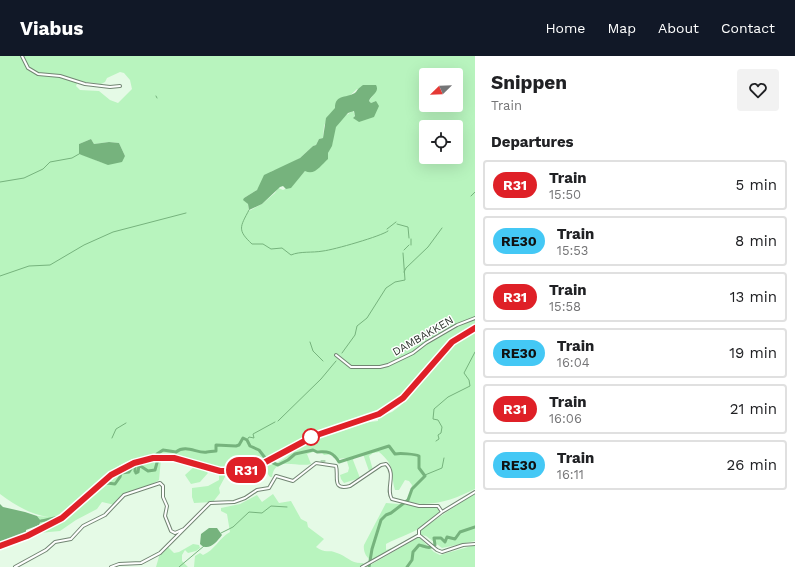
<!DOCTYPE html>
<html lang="en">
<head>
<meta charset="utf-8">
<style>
	:root { --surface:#fff; --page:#f2f2f2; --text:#202124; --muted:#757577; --line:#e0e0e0; --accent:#111827 }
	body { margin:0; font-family:"Work Sans",sans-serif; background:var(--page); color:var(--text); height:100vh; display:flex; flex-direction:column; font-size:15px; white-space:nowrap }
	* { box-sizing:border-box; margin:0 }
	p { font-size:13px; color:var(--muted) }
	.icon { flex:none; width:22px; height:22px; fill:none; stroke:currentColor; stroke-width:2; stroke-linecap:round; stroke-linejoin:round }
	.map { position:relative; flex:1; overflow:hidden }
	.panel { display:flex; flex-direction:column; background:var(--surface); width:320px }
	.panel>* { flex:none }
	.badge { padding:0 8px; border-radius:13px; font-size:14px; line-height:26px }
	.needle { width:26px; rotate:247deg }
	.tools { position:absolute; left:419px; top:12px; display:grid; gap:8px }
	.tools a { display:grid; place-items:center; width:44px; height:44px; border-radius:4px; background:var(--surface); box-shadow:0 4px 16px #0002; font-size:20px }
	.map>.badge { position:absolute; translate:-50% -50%; box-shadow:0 0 0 2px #fff }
	h2 { padding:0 16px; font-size:15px; line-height:36px }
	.round { display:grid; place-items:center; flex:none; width:42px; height:42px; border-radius:4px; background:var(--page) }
	.head { display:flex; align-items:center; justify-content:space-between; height:68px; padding:0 16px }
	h1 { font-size:19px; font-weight:700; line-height:30px }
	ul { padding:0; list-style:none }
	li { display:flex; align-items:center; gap:12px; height:50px; margin:0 8px 6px; padding:0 8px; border:2px solid var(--line); border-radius:4px }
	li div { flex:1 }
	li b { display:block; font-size:15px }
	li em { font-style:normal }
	li .badge { min-width:44px; font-weight:700; text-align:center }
	header { display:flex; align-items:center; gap:24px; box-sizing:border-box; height:56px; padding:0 20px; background:var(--accent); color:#fff }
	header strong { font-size:19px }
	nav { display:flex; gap:22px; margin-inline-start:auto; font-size:14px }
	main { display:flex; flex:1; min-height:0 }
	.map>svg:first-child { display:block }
</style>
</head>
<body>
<header>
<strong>Viabus</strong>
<nav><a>Home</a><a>Map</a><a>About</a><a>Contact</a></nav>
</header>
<main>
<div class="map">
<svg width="475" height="511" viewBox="0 0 475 511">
	<rect width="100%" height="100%" fill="#e5fae6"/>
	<path fill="#b8f4be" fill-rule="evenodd" d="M0 0H475V270C437 284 423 326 392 348 373 362 331 371 308 380 291 387 276 399 259 406 224 420 210 406 177 400 161 397 141 400 126 406 107 415 91 434 74 447 67 459 53 466 39 469L41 465 37 460 49 461C31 459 15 449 0 438ZM120 16 124 17 130 24 132 33 118 47 110 44 99 35 80 34 76 30 78 25C86 27 93 26 101 28L105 26 107 22ZM426 19H456V49H426ZM357 33 374 38 369 45 371 47 376 45 353 62 355 59 353 55 340 63 334 74 332 88 328 97 305 115 292 130 283 134 278 132 275 137 262 148 249 155 248 148 244 142 257 134 272 115 280 113 300 102 313 90 316 89 319 83 323 82 324 70 329 59ZM426 71H456V101H426ZM91 83 94 88 109 86 119 87 125 100C104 115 100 103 79 98V88Z
		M475 276V433C455 443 431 452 408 446L412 429 409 425 405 424 399 434H395C390 416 396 410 379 396L373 397 369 400 373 414 369 415 363 398 354 402 353 404 360 422 344 427 341 423 340 419 348 416 349 412 346 402 338 403 334 398 324 399 319 394 307 398 311 408C296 412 275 399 272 421H270L265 414V410C281 409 291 395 305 388 325 377 356 367 378 365V361L392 356 400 350C422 326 444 288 475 276Z
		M157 402 161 403 159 424C144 434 124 433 115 449L102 446 97 453 76 464 60 475 38 477 66 464 113 421 121 417V414C135 407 144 408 157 402Z
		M196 409 208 417 200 426 191 428 185 419Z
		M219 419H226L219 432 220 437 213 446 194 447 192 441V432L208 430 219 424Z
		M475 437V485L442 492 426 480 421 479 420 474Z
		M273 438 279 447 291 445 301 463 307 466 308 471 324 483 316 491C325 498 329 493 337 497 347 500 351 508 363 507L366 511H194L195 500 200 497 203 499C215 494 219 482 230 476L227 458 221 455V452L240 448 257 439 262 446Z
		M386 447 435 451 439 453C442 467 397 482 386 488V494L395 491 372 505C366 502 363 495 364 489Z
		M419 481 434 496 440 499 475 489V511H367Z
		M193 488 199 489 200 492 196 495 188 497 185 494 182 499V505L188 511H156L160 497 166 489 174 497 179 496Z"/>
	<path fill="#76b37d" d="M363 29H376C380 36 371 39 369 45L371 47 376 45 379 50 374 61 359 66 353 62 355 60 354 55 348 57 336 71 332 90 328 97V103C321 109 315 120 305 115L291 132 286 133 283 130 280 131 262 148 249 154 248 148 243 144 244 142 257 134 264 119 300 102 313 90 316 89 319 83 323 82 326 62 335 52C335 37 348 43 356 36 358 33 359 32 363 29Z
		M91 83 94 88 109 86 119 87 125 100 122 106 108 109 79 98V88Z
		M0 448 3 451 25 456 37 460 41 465 39 469 26 474V477L0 487Z
		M209 472H217L222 479C216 487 208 496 200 488L201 478Z"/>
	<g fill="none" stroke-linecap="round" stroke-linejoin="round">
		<path stroke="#76b37d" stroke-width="1" d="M156 40 157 42
			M0 126 24 122 43 113 50 106 72 102 79 98
			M471 140 475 136
			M249 154C240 171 237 174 252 188H263L271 193 282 192 291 199C300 195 312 197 323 195 333 194 382 180 388 175
			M397 168 408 171 409 182
			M387 173 396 166
			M411 189V183
			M404 194 409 189
			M404 216 406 212 428 191 442 172
			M0 220 29 210 50 209 84 189 113 176 186 157
			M310 286 313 295 323 305
			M342 297 355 279 357 270 367 262 386 232 395 226 405 224 403 197
			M278 365 321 323 336 305
			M112 382 116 373 126 367
			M247 384 249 381 254 382 253 378 275 366
			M436 385 439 383 438 379 441 377 442 371 438 364 433 363 434 353 448 341 470 330 469 324 464 317 475 296
			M334 401H336
			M321 405H325
			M425 419 442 412 444 402
			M221 477 233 471 249 456 262 457 271 450 287 451
			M179 511 204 490"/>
		<path stroke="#76b37d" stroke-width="3" d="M158 401 157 398 163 394 176 396C186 388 198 398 207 396 210 396 212 395 216 395V389L236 390 239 389 243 382 247 384 250 390 259 394 266 403
			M271 406 278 409 288 404 295 398 313 394 317 396C328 395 333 396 339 406L389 390 395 398C400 397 415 398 419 400V412L425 420 412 433 408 444 391 457 386 459 381 464 372 493 369 511
			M135 415 136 417 138 416 139 409 148 415 155 414 158 403
			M101 430 107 427 115 428 120 421 121 417 129 416 133 410 135 411V415
			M41 465C51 463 66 461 73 452 80 444 88 435 98 429
			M407 511 412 504 413 496 419 489C424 490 430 494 435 489L434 482H441L445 486 447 481 455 483 460 476 475 471"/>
		<defs>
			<path id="minor" d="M22 0 28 12 38 18 60 20 85 28 110 31 120 30
				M336 299 351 311H380L388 309 413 297 426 287 457 269 475 262
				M419 479V474L442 456 475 436
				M419 479 437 494 442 496 463 489 475 488
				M15 511 46 494 55 486 71 483 83 470 105 459 124 439 160 427 163 430V441L167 450 165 460 171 475 175 477 184 473
				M111 511 119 508 141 507 160 497 210 447 234 446 245 442 257 434 269 432 276 420 293 425 316 407 336 410C339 420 331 435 350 430L381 409 386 408C397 418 385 433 392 443L419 450H438L442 456
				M362 511 419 479"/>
		</defs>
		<use href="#minor" stroke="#728573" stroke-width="4"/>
		<use href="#minor" stroke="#fff" stroke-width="2"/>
		<path stroke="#4d574d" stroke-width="1" d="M0 490C24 484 53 470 73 454 92 438 109 415 134 407 154 400 174 400 194 406 207 411 220 417 235 416 249 415 261 408 273 401 293 389 314 379 336 371 352 366 370 363 385 355 422 335 434 287 475 272"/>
	</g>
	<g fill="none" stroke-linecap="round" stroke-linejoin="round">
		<defs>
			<path id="line" d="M0 490 27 480 62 462 111 419 134 407 153 402H174L220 415H244L258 410 314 380 379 358 403 342 452 286 475 272"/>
		</defs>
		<use href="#line" stroke="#fff" stroke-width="9"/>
		<use href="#line" stroke="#df2027" stroke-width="6"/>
	</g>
	<circle fill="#fff" stroke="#df2027" stroke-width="2" cx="311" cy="381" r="8"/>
	<g text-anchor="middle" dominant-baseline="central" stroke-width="3" stroke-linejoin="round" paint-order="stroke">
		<g font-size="11" fill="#2b332b" stroke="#fff">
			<text transform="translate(423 280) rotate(-30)">DAMBAKKEN</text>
		</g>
	</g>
</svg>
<div class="tools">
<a><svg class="needle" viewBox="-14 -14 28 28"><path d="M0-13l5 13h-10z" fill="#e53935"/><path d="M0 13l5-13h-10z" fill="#757577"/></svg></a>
<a><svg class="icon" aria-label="locate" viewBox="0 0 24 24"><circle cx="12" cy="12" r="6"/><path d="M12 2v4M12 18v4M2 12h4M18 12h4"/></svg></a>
</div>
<b class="badge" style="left:246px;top:414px;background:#df2027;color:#fff">R31</b>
</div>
<section class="panel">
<div class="head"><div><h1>Snippen</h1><p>Train</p></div><a class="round"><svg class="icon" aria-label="heart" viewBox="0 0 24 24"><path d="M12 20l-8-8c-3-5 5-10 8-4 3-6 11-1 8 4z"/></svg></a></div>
<h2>Departures</h2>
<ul>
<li><span class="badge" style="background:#df2027;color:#fff">R31</span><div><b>Train</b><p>15:50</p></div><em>5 min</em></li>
<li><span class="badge" style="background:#44c8f5;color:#111">RE30</span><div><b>Train</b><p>15:53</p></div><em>8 min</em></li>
<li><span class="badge" style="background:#df2027;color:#fff">R31</span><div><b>Train</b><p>15:58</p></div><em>13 min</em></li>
<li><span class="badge" style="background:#44c8f5;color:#111">RE30</span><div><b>Train</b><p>16:04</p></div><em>19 min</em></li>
<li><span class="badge" style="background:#df2027;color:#fff">R31</span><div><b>Train</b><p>16:06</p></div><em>21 min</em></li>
<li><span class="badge" style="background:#44c8f5;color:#111">RE30</span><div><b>Train</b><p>16:11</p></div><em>26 min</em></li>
</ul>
</section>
</main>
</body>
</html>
